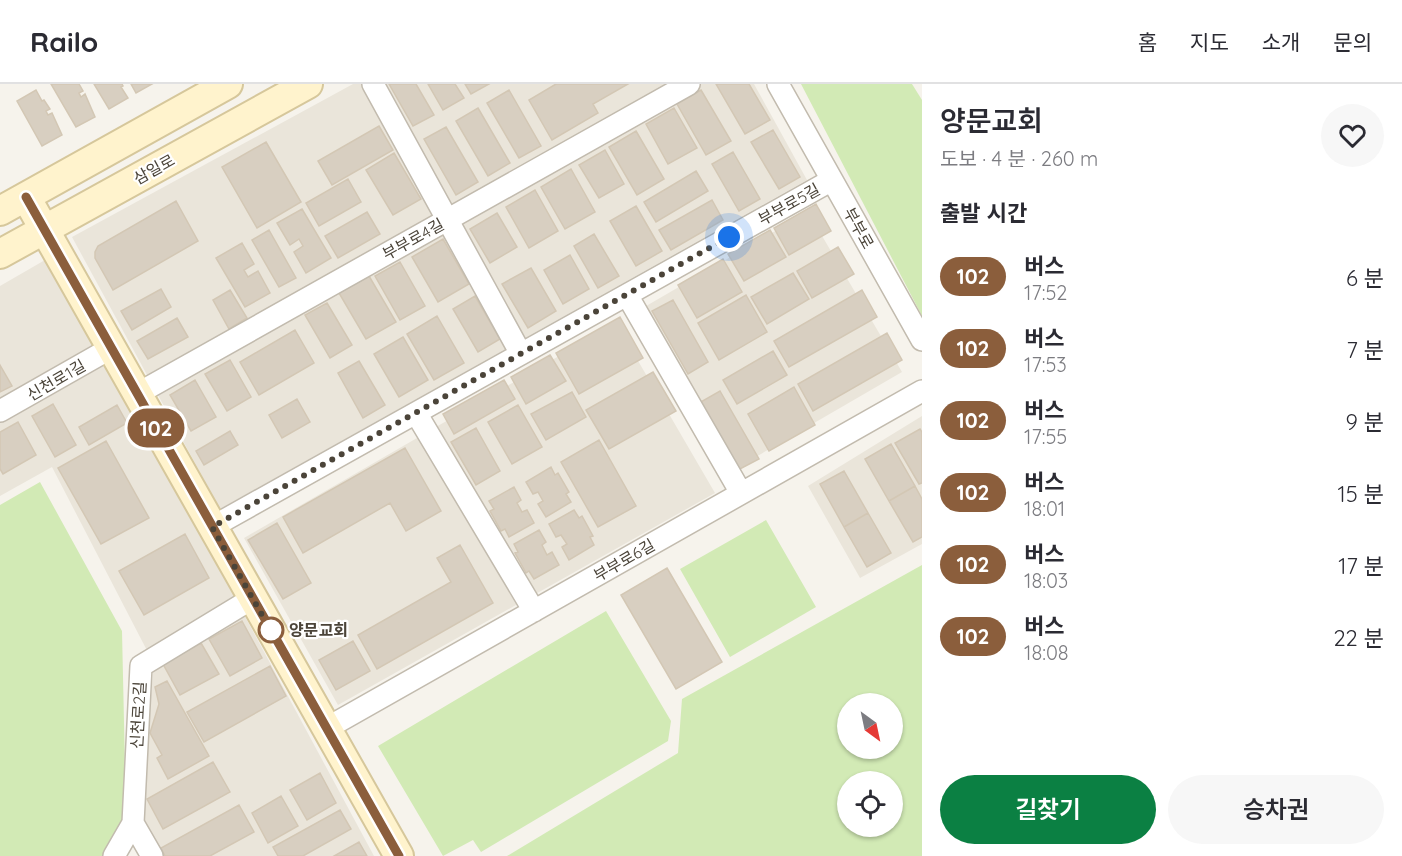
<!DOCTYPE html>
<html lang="ko">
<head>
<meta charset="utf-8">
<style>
	:root { --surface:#fff; --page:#f7f7f7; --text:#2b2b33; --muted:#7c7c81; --line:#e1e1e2; --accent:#0b8043 }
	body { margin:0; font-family:Quicksand,"Noto Sans KR",sans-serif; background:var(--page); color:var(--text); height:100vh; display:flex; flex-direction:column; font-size:22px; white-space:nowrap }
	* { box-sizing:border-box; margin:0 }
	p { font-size:20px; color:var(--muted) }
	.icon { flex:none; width:33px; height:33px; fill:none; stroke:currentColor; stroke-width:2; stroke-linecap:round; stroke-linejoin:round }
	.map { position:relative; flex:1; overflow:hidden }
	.details { display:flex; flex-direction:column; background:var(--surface); width:480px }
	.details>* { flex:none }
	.badge { padding:0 12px; border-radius:20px; font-size:21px; line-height:39px }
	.needle { width:39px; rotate:147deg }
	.buttons { position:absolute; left:837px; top:609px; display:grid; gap:12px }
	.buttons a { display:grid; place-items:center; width:66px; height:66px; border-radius:50%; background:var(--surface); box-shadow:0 2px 4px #0004; font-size:30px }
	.you { position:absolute; width:30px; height:30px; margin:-15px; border:4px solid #fff; border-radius:50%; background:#1a73e8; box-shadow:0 0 0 9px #1a73e833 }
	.map>.badge { position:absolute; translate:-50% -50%; box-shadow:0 0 0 3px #fff }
	h2 { padding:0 18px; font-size:22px; line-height:54px }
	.round { display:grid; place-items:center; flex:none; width:63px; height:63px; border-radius:32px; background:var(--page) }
	.head { display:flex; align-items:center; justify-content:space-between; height:102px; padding:0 18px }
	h1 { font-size:28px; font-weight:600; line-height:45px }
	.cta { display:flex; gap:12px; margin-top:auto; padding:12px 18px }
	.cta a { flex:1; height:69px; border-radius:36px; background:var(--accent); color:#fff; font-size:24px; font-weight:600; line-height:69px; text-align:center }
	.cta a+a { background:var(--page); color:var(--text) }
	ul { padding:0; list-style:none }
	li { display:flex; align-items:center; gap:18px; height:72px; padding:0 18px }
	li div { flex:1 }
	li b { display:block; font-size:22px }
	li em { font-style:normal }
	li .badge { min-width:66px; font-weight:700; text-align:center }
	header { display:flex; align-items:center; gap:36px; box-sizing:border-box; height:84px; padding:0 30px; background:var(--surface); border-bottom:2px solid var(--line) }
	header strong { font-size:28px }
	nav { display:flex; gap:33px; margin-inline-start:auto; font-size:21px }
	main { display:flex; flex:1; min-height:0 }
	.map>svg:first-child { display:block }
</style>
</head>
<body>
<header>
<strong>Railo</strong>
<nav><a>홈</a><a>지도</a><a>소개</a><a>문의</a></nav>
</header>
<main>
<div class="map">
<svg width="922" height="772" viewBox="0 0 922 772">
	<rect width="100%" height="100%" fill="#f6f3ec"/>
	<path fill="#eae5da" d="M353 0H754L807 96 220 425 72 153Z
		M808 128 902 288 735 385 641 225Z
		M45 176 109 280 374 772H163L139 733 154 580 52 383 0 412V202Z
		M616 239 715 409 338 621 244 454Z
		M922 332V460L860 494 808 402Z"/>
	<path fill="#d2eab5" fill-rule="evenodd" d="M801 0H912L922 16V232Z
		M40 398 122 547 126 729 102 772H0V421Z
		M766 436 816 523 730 573 680 485Z
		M922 481V772H507L678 669 682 615ZM848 620H892V664H848ZM848 698H892V742H848Z
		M606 527 671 637 668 657 481 768 473 756 443 772 378 662Z"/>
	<path fill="#d8cfc1" stroke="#d3c7b4" stroke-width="1.5" d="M51 0H79L83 7 79 9 81 13 85 10 95 33 76 43Z
		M94 0H122L123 2 121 3 128 14 109 25Z
		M131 0H152L136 9Z
		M389 0H416L434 31 413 42Z
		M428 0H455L464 14 443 26Z
		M465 0H489L471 10Z
		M556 0H628L593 20 598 29 552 56 529 16Z
		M716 0H749L770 36 745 50Z
		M36 6 42 17 44 16 50 25 46 27 48 31 52 29 62 51 42 62 17 17Z
		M509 6 541 62 519 74 487 19Z
		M701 6 731 57 706 71 677 20Z
		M478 24 510 79 488 92 456 37Z
		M674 24 697 64 668 80 646 40Z
		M379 42 393 66 332 101 318 77Z
		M446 43 478 98 456 111 424 55Z
		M773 46 800 93 779 105 751 58Z
		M636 47 664 95 637 111 609 63Z
		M266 58 301 118 257 144 222 83Z
		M605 66 624 100 599 114 579 81Z
		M733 68 760 115 739 127 712 80Z
		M394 69 421 115 393 131 366 86Z
		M571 85 595 128 565 145 541 103Z
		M696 87 708 107 656 138 644 118Z
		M348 95 361 118 319 142 306 119Z
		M535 106 558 147 529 164 506 123Z
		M712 116 723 136 671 166 659 146Z
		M176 117 198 157 113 206 95 174V168L98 162Z
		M816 120 831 147 789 171 774 144Z
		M636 122 662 167 636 182 610 137Z
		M302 125 331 174 306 189 294 168 303 162 299 155 290 161 277 139Z
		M367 128 380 150 338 174 325 152Z
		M497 129 517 163 490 179 470 145Z
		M269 146 296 194 279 203 252 156Z
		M770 146 786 173 744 197 728 170Z
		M594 150 619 192 598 204 574 162Z
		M443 155 469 200 438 218 412 173Z
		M242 159 254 180 244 186 248 193 258 187 270 209 245 223 216 174Z
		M838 163 854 190 812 214 797 187Z
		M570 171 589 205 563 220 544 186Z
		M723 175 742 208 697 234 678 201Z
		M400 178 425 222 400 236 375 192Z
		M531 184 556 227 528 244 502 200Z
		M793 189 809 215 767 240 751 213Z
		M369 192 396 238 366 255 339 209Z
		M161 205 171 223 132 246 121 227Z
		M230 206 247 234 229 245 213 216Z
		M862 206 877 233 789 283 774 257Z
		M746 211 767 248 719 276 698 239Z
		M475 212 500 255 478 268 453 225Z
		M673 216 708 278 688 290 652 227Z
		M327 219 352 261 330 274 305 231Z
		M437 232 464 279 434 296 407 250Z
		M620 233 643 274 579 310 556 269Z
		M177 234 188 253 148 275 137 257Z
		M295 246 314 279 259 311 240 278Z
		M887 249 902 276 813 327 798 300Z
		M403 253 428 296 399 313 374 270Z
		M773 267 787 291 737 320 723 296Z
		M550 271 566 297 526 320 511 293Z
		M230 276 251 313 227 327 205 290Z
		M359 277 385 321 363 334 338 289Z
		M0 281 12 302 0 308Z
		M653 288 676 327 609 365 586 326Z
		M195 296 216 333 191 347 170 311Z
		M504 296 515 315 454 350 443 330Z
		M794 303 815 341 769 367 748 330Z
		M720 307 759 375 738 386 699 319Z
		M572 308 586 333 546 356 531 330Z
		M297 315 310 338 282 354 269 331Z
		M53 320 76 361 55 373 32 332Z
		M117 321 127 339 89 361 79 343Z
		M518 321 542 363 512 380 488 338Z
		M18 338 36 371 3 390 0 385V348Z
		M476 344 500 387 476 401 451 358Z
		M920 345 922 348V399L919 400 895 359Z
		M230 347 238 361 204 381 196 367Z
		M599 356 636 422 598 443 561 378Z
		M106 357 149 434 101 460 58 384Z
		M891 360 915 402 889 417 865 375Z
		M405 364 441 427 406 447 390 419 303 469 283 433Z
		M551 383 555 391 558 389 569 408 566 410 571 418 546 433 538 420 543 417 538 408 533 410 526 398Z
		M844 387 868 429 844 443 820 400Z
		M915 402 922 415V453L913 458 889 417Z
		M514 403 521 416 517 419 522 428 527 426 534 439 509 453 505 445 501 447 490 427 494 425 489 417Z
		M574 426 579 434 582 432 593 452 590 453 594 461 569 476 562 463 567 460 561 451 556 453 549 440Z
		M868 429 891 469 867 483 844 443Z
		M277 439 311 499 283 515 248 456Z
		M539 446 546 458 542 461 547 471 552 468 559 481 534 495 529 487 526 489 515 469 518 468 514 460Z
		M185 450 209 494 144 531 119 487Z
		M460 461 493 519 377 585 358 551 451 498 437 474Z
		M667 484 722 578 676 605 621 511Z
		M242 537 262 574 230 592 209 555Z
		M353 557 370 587 336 606 319 576Z
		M201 559 219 590 180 611 163 580Z
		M270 582 286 612 204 658 187 628Z
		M167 597 209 672 168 695 157 674 162 671 150 649 159 620 155 603Z
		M213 678 230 708 163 745 147 715Z
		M320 689 336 719 307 736 290 706Z
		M281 712 298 742 268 759 252 729Z
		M239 721 254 748 210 772H165L161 764Z
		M340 726 351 745 303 772H278L273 763Z
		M359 758 367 772H334Z"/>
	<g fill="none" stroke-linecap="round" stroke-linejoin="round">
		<defs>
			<path id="street" d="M373 0 521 270
				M778 0 922 256
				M627 211 741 409
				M137 310 689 0
				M0 327 111 264
				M416 329 534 527
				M212 443 832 96
				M327 644 922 307
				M133 739 152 772
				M114 772 133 739 141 582 253 514"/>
			<path id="secondary" d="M26 113 399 772
				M0 127 228 0
				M0 170 308 0"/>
		</defs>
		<use href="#street" stroke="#c2bbae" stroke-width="24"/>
		<use href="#secondary" stroke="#d6c79b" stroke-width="32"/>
		<use href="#street" stroke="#fff" stroke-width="21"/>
		<use href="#secondary" stroke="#fff3cd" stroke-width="28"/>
	</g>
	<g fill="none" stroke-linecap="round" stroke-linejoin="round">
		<defs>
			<path id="line" d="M26 113 399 772"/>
		</defs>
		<use href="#line" stroke="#fff" stroke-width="14"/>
		<use href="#line" stroke="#8b5e3c" stroke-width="9"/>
		<path stroke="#4b4439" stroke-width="6" stroke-dasharray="0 10.8" d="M271 546 274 552 212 443 729 153"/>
	</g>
	<circle fill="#fff" stroke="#8b5e3c" stroke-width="3" cx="271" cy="546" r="12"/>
	<g text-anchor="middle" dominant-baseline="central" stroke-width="4.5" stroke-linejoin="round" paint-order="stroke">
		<g font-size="16" fill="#4b4439" stroke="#fff">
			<text transform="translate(154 85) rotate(-29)">삼일로</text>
			<text transform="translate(789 120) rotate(-29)">부부로5길</text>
			<text transform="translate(859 144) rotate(61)">부부로</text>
			<text transform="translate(413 155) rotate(-29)">부부로4길</text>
			<text transform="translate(56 296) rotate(-30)">신천로1길</text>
			<text transform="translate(624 476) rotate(-30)">부부로6길</text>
			<text transform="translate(138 631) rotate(-87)">신천로2길</text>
		</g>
		<g font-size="16" font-weight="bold" fill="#4b4439" stroke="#fff" text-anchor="start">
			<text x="289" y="546">양문교회</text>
		</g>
	</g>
</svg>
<div class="buttons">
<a><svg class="needle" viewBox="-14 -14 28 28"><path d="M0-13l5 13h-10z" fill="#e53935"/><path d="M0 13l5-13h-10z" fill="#7c7c81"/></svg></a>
<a><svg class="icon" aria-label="locate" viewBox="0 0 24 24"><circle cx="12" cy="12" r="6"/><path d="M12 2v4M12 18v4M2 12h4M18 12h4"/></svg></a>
</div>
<div class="you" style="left:729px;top:153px"></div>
<b class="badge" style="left:156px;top:344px;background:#8b5e3c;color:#fff">102</b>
</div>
<section class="details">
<div class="head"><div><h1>양문교회</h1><p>도보 · 4 분 · 260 m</p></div><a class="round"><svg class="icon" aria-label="heart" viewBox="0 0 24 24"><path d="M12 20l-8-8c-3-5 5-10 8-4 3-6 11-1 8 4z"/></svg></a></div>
<h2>출발 시간</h2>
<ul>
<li><span class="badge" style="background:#8b5e3c;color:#fff">102</span><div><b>버스</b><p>17:52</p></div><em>6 분</em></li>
<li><span class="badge" style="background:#8b5e3c;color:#fff">102</span><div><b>버스</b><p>17:53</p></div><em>7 분</em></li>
<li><span class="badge" style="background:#8b5e3c;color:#fff">102</span><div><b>버스</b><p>17:55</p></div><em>9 분</em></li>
<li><span class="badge" style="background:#8b5e3c;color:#fff">102</span><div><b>버스</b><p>18:01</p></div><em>15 분</em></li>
<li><span class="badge" style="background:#8b5e3c;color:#fff">102</span><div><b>버스</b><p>18:03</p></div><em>17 분</em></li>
<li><span class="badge" style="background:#8b5e3c;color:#fff">102</span><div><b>버스</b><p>18:08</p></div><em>22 분</em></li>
</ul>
<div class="cta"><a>길찾기</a><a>승차권</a></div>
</section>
</main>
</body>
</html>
